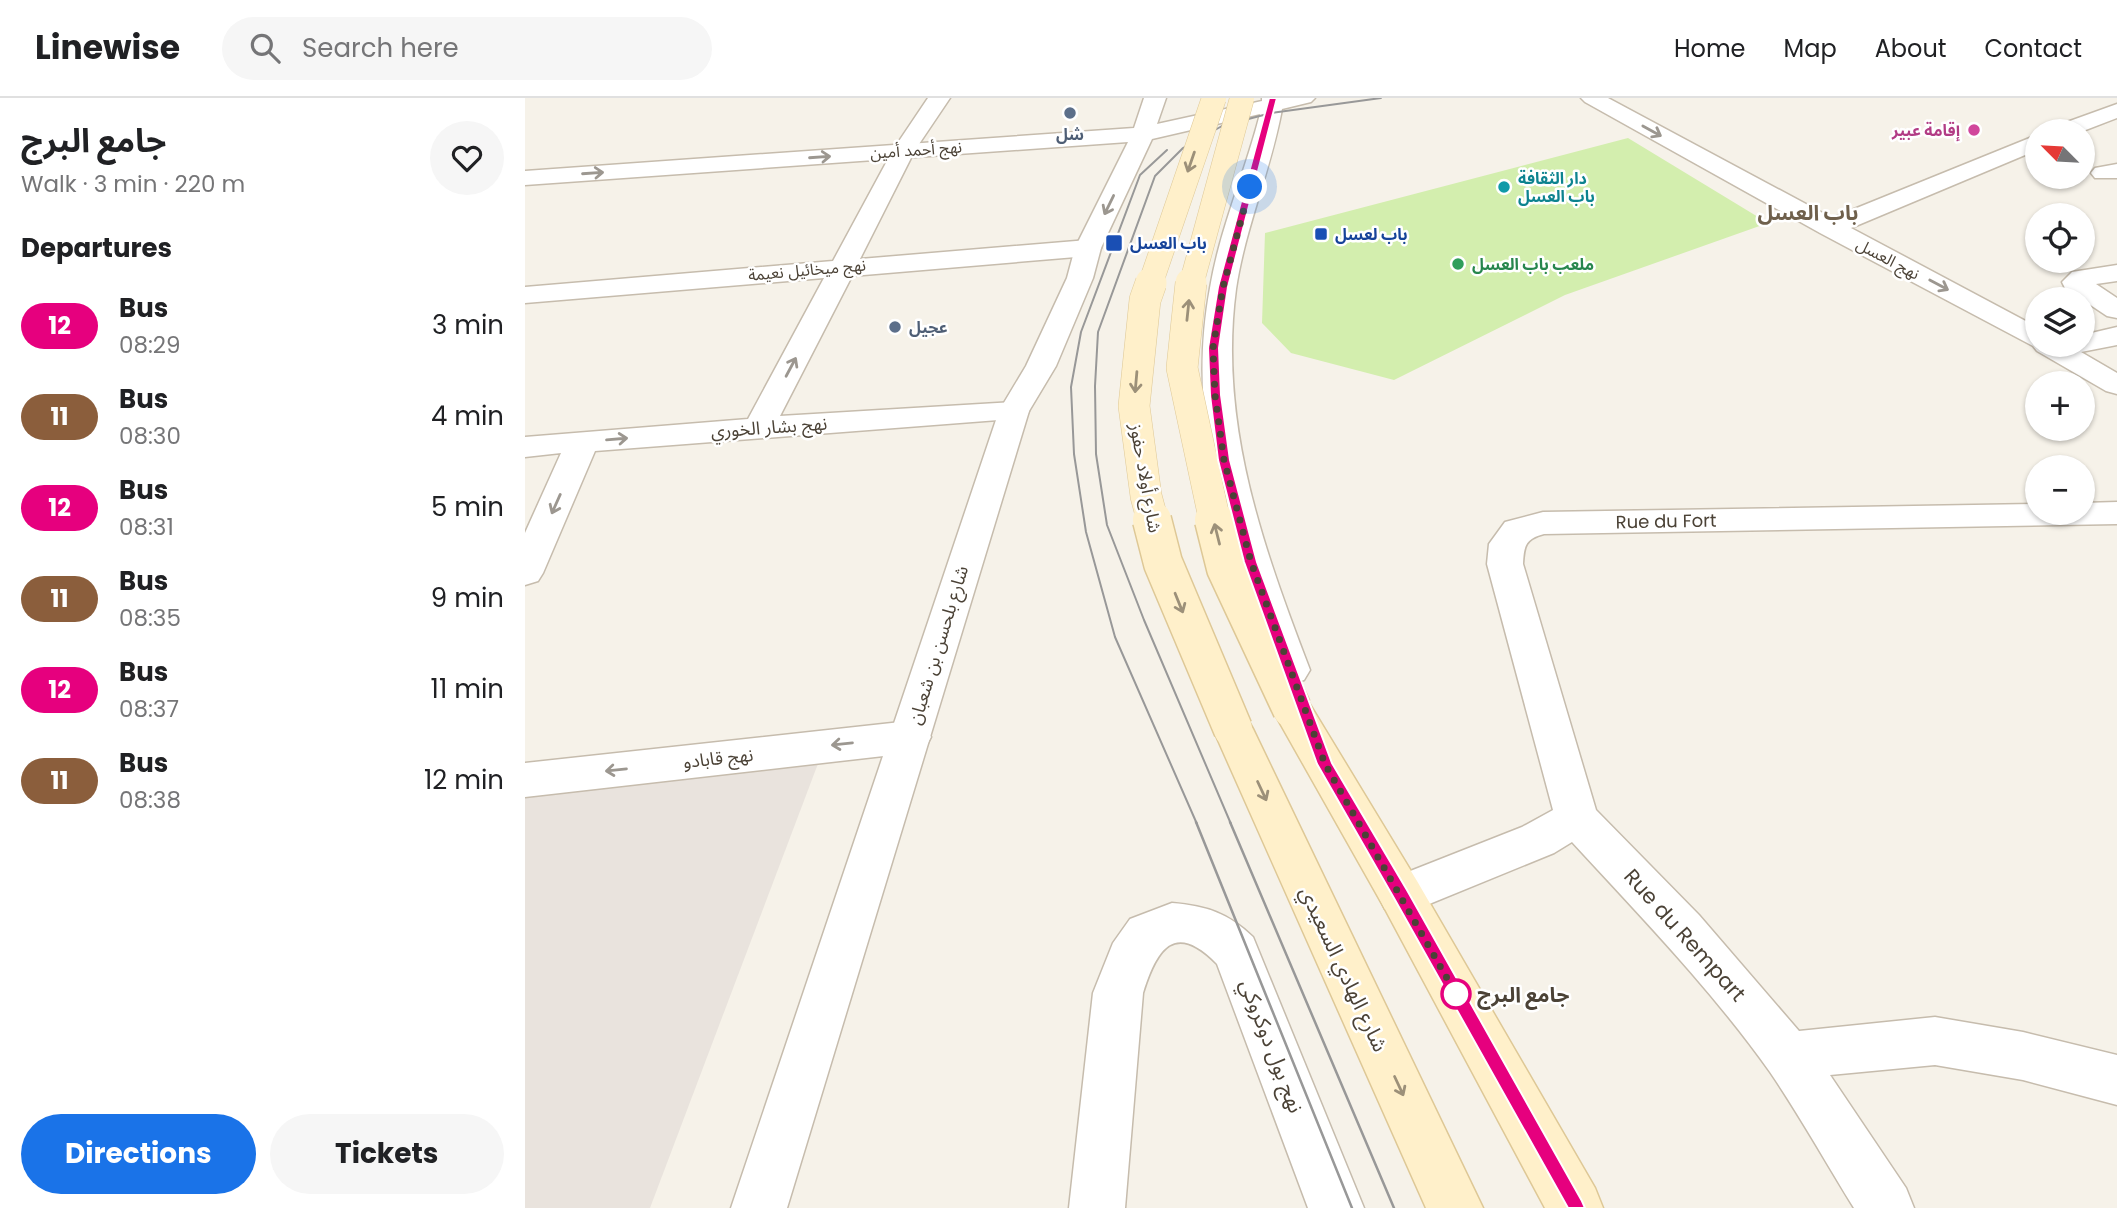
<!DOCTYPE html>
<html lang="en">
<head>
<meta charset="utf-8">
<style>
	:root { --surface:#fff; --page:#f6f6f6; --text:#202124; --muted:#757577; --line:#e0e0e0; --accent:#1a73e8 }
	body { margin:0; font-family:Poppins,"Noto Sans Arabic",sans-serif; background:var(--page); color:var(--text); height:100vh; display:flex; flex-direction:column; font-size:26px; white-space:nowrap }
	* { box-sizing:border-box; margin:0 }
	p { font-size:23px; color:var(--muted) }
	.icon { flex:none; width:38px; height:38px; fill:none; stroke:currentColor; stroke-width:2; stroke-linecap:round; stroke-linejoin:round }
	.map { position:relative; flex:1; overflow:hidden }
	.panel { display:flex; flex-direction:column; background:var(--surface); width:525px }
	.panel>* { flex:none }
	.badge { padding:0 14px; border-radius:23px; font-size:24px; line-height:46px }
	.needle { width:46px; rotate:294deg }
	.fabs { position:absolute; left:1500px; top:21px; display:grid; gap:14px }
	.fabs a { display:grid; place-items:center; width:70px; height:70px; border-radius:50%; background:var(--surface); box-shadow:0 2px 5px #0004; font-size:35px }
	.you { position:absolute; width:35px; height:35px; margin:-18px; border:5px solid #fff; border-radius:50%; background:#1a73e8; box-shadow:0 0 0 10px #1a73e833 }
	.map>.badge { position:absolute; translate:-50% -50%; box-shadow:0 0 0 4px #fff }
	h2 { padding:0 21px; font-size:26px; line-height:63px }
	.round { display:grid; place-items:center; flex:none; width:74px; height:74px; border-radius:37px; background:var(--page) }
	.head { display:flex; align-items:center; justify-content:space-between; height:119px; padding:0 21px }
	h1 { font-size:33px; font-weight:700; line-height:52px }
	.cta { display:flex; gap:14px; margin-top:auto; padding:14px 21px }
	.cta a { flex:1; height:80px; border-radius:42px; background:var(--accent); color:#fff; font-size:28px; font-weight:700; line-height:80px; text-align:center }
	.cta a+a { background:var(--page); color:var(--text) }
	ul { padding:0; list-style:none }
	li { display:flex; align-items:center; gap:21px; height:91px; padding:0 21px }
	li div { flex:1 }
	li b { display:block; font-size:26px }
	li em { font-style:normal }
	li .badge { min-width:77px; font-weight:700; text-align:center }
	header { display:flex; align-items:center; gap:42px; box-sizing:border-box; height:98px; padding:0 35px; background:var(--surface); border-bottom:2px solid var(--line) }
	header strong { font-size:33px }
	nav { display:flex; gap:38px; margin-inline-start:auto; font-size:24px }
	.search { width:490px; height:63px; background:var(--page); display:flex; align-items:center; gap:18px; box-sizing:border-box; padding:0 24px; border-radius:38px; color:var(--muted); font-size:26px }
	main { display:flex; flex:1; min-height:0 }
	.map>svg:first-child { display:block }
</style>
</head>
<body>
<header>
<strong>Linewise</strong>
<div class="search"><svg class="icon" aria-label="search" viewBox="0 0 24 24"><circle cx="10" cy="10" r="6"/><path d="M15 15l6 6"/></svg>Search here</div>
<nav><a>Home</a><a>Map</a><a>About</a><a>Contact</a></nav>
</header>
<main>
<section class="panel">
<div class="head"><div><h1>جامع البرج</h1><p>Walk · 3 min · 220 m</p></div><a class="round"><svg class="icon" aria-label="heart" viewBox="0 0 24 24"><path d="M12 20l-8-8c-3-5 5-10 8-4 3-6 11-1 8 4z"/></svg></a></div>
<h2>Departures</h2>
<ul>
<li><span class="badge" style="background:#e6007e;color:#fff">12</span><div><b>Bus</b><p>08:29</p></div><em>3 min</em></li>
<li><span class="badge" style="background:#8b5e3c;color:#fff">11</span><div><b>Bus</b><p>08:30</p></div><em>4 min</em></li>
<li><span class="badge" style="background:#e6007e;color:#fff">12</span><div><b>Bus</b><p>08:31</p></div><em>5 min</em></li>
<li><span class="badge" style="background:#8b5e3c;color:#fff">11</span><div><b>Bus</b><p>08:35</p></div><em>9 min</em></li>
<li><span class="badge" style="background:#e6007e;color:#fff">12</span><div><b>Bus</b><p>08:37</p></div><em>11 min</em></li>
<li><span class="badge" style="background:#8b5e3c;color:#fff">11</span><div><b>Bus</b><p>08:38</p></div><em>12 min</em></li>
</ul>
<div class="cta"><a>Directions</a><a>Tickets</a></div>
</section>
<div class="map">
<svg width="1592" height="1110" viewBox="0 0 1592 1110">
	<rect width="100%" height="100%" fill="#f6f2e9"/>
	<path fill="#e9e3dd" d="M294 663 125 1110H0V700Z"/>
	<path fill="#d3eeae" d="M1103 40 1243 125 1040 197 869 282 766 255 737 225 740 135Z"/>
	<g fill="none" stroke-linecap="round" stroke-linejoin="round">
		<defs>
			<path id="minor" d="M403 0H425L390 52 335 161 563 142 572 145 576 150 572 155 563 158 327 178 255 318 489 304 500 306 504 313 500 320 70 353 18 475 13 483 0 487V435L36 355 0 359V339L223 321 299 180 0 205V189L308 163 368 52Z
				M1056 0H1083L1307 120 1512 37V52L1326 130 1512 229V247H1558V237L1592 229V247L1556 254 1592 275V296L1581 293 1512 253 1508 248 1295 135 1060 4Z
				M1592 6V20L1558 33H1528L1531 28Z
				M1592 66V80H1570L1566 75 1570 70Z
				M1592 167V183L1571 186 1592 200V220L1582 218 1540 190 1537 184 1547 174Z
				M1592 404V426L1019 436C1000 441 999 448 998 466L1071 712 1174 817 1274 933 1410 919 1498 934 1592 957V1007L1498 982 1410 967 1305 977 1381 1090 1389 1110H1329C1301 1065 1275 1018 1245 974 1187 892 1115 818 1047 744L1029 755 892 811 876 816 860 811 853 797 860 783 997 729 1028 712 962 466 964 446 980 424 1018 414 1512 406V415H1558V405Z
				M385 623 400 628 406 639 400 650 385 655 0 699V665Z
				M647 805C682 808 703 815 728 839L839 1110H783L692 866C650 823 632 850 618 895L600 1110H544L568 895 588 845 605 821Z"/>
			<path id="tertiary" d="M619 0H641L632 26 737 3V0H790L786 4 757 11C746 72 720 130 711 191 693 325 738 449 785 572L779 582 765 586 751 582 745 572C702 448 660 323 685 190 695 130 720 75 735 16L627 41 576 150 568 180 531 268 504 313 262 1110H206L474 313 501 268 542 180 550 150 603 44 0 87V73L609 30Z"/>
			<path id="secondary" d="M767 596 781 600 892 783 1070 1090 1078 1110H1020L860 811 747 611 753 600Z
				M708 616 722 620 728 631 958 1110H901L688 631 694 620Z"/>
		</defs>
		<use href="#minor" stroke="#c6bcad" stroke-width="3"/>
		<use href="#tertiary" stroke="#c6bcad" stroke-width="3"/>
		<use href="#secondary" stroke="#dec896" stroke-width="3"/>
		<use href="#minor" fill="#fff" fill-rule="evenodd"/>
		<use href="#tertiary" fill="#fff" fill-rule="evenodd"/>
		<use href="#secondary" fill="#fff0ca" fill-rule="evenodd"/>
		<path stroke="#989898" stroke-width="2" d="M642 52 615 77 556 234 546 289 549 356 561 434 590 539 672 726
			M706 726 619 522 582 427 571 356 570 288 573 234 630 78 658 50 697 28 746 15 856 0"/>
		<path stroke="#989898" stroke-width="2.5" d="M671 724 827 1110
			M705 724 869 1110"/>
		<defs>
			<path id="secondary-bridge-far2" d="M625 187 689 0
				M666 187 717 0"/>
			<path id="secondary-bridge-far1" d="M626 185 620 202 609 308 621 398 628 424
				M666 185 657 270 690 424"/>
			<path id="secondary-bridge" d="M627 422 638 465 708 631
				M689 422 701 470 767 611"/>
		</defs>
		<use href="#secondary-bridge-far2" stroke="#dec896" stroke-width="25" stroke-linecap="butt"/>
		<use href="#secondary-bridge-far1" stroke="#dec896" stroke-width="32" stroke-linecap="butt"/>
		<use href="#secondary-bridge" stroke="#dec896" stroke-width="41" stroke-linecap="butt"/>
		<use href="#secondary-bridge-far2" stroke="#fff0ca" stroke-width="24"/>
		<use href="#secondary-bridge-far1" stroke="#fff0ca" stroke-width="31"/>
		<use href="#secondary-bridge" stroke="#fff0ca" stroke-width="38"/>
	</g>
	<defs><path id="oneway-shaft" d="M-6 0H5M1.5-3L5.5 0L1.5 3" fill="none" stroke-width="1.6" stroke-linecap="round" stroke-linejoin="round" transform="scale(1.75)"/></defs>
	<g stroke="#9c9790">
		<use href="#oneway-shaft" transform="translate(1127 33) rotate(29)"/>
		<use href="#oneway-shaft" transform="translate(295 59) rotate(-4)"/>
		<use href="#oneway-shaft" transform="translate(68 75) rotate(-4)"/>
		<use href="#oneway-shaft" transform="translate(584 107) rotate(116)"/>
		<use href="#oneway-shaft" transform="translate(1414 187) rotate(28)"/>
		<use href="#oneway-shaft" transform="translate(266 269) rotate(-62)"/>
		<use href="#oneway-shaft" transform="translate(92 341) rotate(-5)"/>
		<use href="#oneway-shaft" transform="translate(31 406) rotate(114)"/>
		<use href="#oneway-shaft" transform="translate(317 646) rotate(174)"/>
		<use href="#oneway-shaft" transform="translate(91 672) rotate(174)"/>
	</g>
	<g stroke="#9c9079">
		<use href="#oneway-shaft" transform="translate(666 64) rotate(109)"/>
		<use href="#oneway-shaft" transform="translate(663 212) rotate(-84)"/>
		<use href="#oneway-shaft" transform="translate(611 284) rotate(95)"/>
		<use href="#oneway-shaft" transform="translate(692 436) rotate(-104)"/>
		<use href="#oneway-shaft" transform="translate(654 505) rotate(68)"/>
		<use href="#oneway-shaft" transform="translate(737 693) rotate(65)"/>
		<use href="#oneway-shaft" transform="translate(874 988) rotate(65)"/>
	</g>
	<path fill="#e6007e" stroke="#fff" stroke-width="2" d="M744 0H752L703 189 694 250 696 297 705 362 732 464 807 665 882 792 1057 1103 1060 1110H1043L870 802 792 666 719 464 693 362 685 297 683 250 693 189Z"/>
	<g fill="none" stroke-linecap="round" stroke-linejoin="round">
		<path stroke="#4b4236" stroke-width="7" stroke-dasharray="0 12.6" d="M725 89 698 189 688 250 690 297 699 362 726 464 800 666 931 896"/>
	</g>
	<g fill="#5c6f8a" stroke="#fff" stroke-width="2.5">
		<circle cx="545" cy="15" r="7"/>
		<circle cx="370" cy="229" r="7"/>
	</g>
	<circle fill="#d1479c" stroke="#fff" stroke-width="2.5" cx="1449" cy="32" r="7"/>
	<circle fill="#0f9aa8" stroke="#fff" stroke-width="2.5" cx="979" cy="89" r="7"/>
	<g fill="#1a4fb4" stroke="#fff" stroke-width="2.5">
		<rect x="789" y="129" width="14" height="14" rx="3.5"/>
		<rect x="580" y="136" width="18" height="18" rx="3.5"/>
	</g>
	<circle fill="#2e9e5b" stroke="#fff" stroke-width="2.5" cx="933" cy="166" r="7"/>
	<circle fill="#fff" stroke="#e6007e" stroke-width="3.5" cx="931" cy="896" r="14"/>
	<g text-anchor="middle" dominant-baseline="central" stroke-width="5" stroke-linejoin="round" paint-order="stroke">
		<g font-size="16" font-weight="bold" fill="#b23c85" stroke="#fff" text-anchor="end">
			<text x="1435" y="32">إقامة عبير</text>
		</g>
		<g font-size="16" font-weight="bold" fill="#4e5e75" stroke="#fff">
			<text x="545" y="36">شل</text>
			<text x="384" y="229" text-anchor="start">عجيل</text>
		</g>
		<g font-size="16" fill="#4b4236" stroke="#fff">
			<text transform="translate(391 52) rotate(-4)">نهج أحمد أمين</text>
			<text transform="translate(1363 161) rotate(28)">نهج العسل</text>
			<text transform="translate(282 172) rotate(-5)">نهج ميخائيل نعيمة</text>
		</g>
		<g font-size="16" font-weight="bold" fill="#0d838f" stroke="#fff" text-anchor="start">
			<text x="993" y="80">دار الثقافة<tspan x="993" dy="18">باب العسل</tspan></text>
		</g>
		<g font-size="16" font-weight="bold" fill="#164399" stroke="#fff" text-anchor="start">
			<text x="810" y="136">باب لعسل</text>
			<text x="605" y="145">باب العسل</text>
		</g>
		<g font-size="16" font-weight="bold" fill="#27864d" stroke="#fff" text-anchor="start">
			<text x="947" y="166">ملعب باب العسل</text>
		</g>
		<g font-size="18" fill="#4b4236" stroke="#fff">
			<text transform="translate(244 329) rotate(-4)">نهج بشار الخوري</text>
			<text transform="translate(621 380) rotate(80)">شارع أولاد حفوز</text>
			<text transform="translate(1141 423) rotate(-1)">Rue du Fort</text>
			<text transform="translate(413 547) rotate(-73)">شارع بلحسن بن شعبان</text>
			<text transform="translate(193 660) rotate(-6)">نهج قابادو</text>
		</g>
		<g font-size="21" font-weight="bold" fill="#6f604c" stroke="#fff">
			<text x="1283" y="114">باب العسل</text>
		</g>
		<g font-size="21" fill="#4b4236" stroke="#fff">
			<text transform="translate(1160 837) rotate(48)">Rue du Rempart</text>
			<text transform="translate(819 871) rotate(65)">شارع الهادي السعيدي</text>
			<text transform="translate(747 948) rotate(69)">نهج بول دوكروكي</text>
		</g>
		<g font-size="21" font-weight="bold" fill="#4b4236" stroke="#fff" text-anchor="start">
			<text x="952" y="896">جامع البرج</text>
		</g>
	</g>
</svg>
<div class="fabs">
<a><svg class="needle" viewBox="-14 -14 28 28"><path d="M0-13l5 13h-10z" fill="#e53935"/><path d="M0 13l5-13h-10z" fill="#757577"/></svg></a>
<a><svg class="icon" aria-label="locate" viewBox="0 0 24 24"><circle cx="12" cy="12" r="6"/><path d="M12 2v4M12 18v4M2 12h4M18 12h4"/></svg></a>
<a><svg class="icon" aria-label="layers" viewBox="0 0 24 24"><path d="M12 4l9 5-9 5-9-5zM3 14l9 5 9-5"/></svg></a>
<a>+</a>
<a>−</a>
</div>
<div class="you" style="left:725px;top:89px"></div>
</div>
</main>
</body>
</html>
